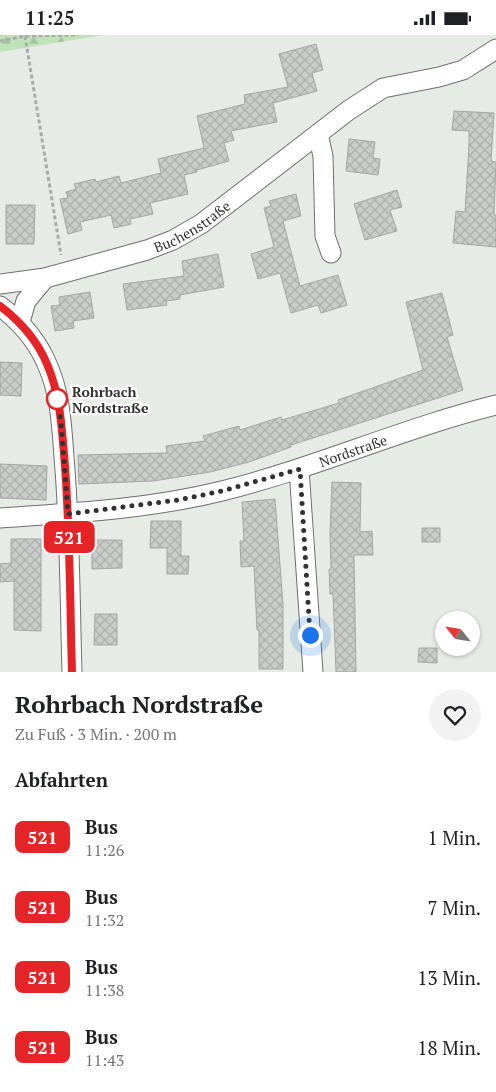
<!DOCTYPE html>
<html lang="de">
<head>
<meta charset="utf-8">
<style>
	:root { --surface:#fff; --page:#f2f2f2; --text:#202124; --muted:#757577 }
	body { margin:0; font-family:"PT Serif",serif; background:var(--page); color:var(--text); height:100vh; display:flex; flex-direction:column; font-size:19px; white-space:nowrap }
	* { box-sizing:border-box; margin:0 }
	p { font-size:16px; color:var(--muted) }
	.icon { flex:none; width:28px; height:28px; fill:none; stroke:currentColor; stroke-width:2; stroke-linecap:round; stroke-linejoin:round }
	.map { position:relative; height:637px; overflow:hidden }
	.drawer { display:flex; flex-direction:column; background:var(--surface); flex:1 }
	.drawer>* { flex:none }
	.badge { padding:0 10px; border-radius:8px; font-size:18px; line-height:32px }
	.needle { width:32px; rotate:300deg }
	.controls { position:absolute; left:435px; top:576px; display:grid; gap:10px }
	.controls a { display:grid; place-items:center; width:45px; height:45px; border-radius:50%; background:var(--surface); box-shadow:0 1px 4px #0004; font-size:25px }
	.you { position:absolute; width:25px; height:25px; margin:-12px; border:4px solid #fff; border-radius:50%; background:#1a73e8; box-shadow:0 0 0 8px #1a73e833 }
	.map>.badge { position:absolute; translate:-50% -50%; box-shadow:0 0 0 2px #fff }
	h2 { padding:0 15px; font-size:19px; line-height:45px }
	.round { display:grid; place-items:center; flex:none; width:52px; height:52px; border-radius:26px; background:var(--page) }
	.summary { display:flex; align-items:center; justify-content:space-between; height:85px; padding:0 15px }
	h1 { font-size:24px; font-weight:700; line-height:38px }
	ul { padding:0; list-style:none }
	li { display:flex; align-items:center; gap:15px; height:70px; padding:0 15px }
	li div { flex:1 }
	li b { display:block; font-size:19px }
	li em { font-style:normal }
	li .badge { min-width:55px; font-weight:700; text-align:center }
	.status { display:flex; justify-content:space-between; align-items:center; height:35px; padding:0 25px; background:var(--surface); direction:ltr }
	.status svg { height:14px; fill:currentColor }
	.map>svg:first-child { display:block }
</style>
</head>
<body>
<div class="status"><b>11:25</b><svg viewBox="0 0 49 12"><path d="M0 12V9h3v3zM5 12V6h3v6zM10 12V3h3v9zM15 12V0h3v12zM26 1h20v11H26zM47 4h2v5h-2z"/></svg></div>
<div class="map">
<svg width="496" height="637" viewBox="0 0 496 637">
	<defs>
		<pattern id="forest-firs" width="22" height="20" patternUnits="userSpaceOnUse" patternTransform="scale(1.25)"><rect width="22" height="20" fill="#c0e1b9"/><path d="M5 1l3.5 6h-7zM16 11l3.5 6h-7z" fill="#a5c29f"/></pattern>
		<pattern id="building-cross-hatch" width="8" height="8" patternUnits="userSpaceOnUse" patternTransform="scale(1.25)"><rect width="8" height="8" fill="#c9ccc8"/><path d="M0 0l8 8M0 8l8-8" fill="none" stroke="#adb0ac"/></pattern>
	</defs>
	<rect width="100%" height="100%" fill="#e7ebe6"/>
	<path fill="url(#forest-firs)" d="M0 0H103L0 17Z"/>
	<path fill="url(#building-cross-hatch)" stroke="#a4a7a3" d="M316 9 323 35 312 38 317 56 273 68 277 87 231 96 234 105 224 108 229 126 197 135V137L184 140 188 159 150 168 153 179 130 184 131 189 114 193 111 180 80 187 82 195 68 199 60 164 68 163 66 157 76 154 74 149 95 144 96 147 119 141 121 148 161 138 158 124 204 113 197 81 245 69 244 60 288 52 279 19Z
		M454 76 494 78 491 126 496 127 494 180H496V212L453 208 456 176 465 177 469 110V96L452 95Z
		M349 104 375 107 373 123 380 124 378 140 346 136Z
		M397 155 402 172 390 175 397 196 365 205 354 169Z
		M296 159 301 181 283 186 300 251 338 240 347 270 321 278 318 270 291 278 280 238 258 244 251 219 274 212 264 173 271 171 269 166Z
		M6 170H35L34 209H6Z
		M218 219 224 252 180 260V264L166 266 167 270 127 275 123 249 184 241 182 226Z
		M90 257 94 283 73 286 74 293 55 296 51 271 60 270 59 262Z
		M442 258 453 300 447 302 463 355 291 410V412L249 427 210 437 153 446 79 449 78 420 167 418 166 411 205 406 203 401 239 391 240 395 281 382 282 385 339 368 338 365 423 335 406 267Z
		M0 327 22 328 21 361 0 360Z
		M0 429 47 431 46 465 0 463Z
		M332 447 361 448 360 497 372 496 373 520H354L356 637H336L333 559H330L329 534H331L330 498Z
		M275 464 283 570V634H259V595H257L254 531 241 532 240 506H244L242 467Z
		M151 486H181V521H189L188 539H167V513H150Z
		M422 493H440V507H422Z
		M11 504H41V596L14 595V546L0 547V529L11 528Z
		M92 505H122V533L92 534Z
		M95 579H117V610H94Z
		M419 613H437V628L418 627Z"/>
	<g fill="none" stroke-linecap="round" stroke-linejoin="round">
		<defs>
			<g id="minor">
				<path d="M318 99 323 121 325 201 331 218"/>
				<path id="s1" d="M0 249 45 243 147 215 173 205 201 189 349 75 383 53 439 42 463 35 496 14"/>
				<path d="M0 271C21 287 37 305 47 329 62 362 62 399 65 435 70 502 70 569 72 637"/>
				<path d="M20 287 26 266 45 243"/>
				<path d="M299 434 313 637"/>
				<path id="s2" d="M0 483C74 478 149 474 222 456 315 433 403 393 496 370"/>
			</g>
		</defs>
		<use href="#minor" stroke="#6d716d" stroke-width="21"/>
		<path stroke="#a9ada9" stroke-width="3" stroke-dasharray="4 2.5" stroke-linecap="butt" d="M25 1 61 220
			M0 6 25 1 78 0"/>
		<use href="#minor" stroke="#fff" stroke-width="19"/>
	</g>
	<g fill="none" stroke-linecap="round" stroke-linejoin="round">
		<defs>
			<path id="line" d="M0 271C21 287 37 305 47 329 61 361 62 397 65 431 70 499 70 568 72 637"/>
		</defs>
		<use href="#line" stroke="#fff" stroke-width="11"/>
		<use href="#line" stroke="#e52428" stroke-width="8"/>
		<path stroke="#303230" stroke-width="5" stroke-dasharray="0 9" d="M57 364 61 387 68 479 178 465 222 456 300 434 310 600"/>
	</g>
	<circle fill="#fff" stroke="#e52428" stroke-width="2.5" cx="57" cy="364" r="10"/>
	<g text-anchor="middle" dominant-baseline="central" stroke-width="4.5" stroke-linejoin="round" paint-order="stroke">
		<g font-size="14" fill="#303230" stroke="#fff">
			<text stroke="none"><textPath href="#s1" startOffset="202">Buchenstraße</textPath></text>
			<text stroke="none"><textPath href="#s2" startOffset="361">Nordstraße</textPath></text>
		</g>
		<g font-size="14" font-weight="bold" fill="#303230" stroke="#fff" text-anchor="start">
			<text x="72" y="356">Rohrbach<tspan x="72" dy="16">Nordstraße</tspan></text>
		</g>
	</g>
</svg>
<div class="controls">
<a><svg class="needle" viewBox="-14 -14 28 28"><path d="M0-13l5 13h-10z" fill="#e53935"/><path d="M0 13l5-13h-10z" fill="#757577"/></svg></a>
</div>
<div class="you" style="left:310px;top:600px"></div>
<b class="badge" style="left:69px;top:502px;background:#e52428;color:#fff">521</b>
</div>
<section class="drawer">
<div class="summary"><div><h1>Rohrbach Nordstraße</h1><p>Zu Fuß · 3 Min. · 200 m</p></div><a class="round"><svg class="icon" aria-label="heart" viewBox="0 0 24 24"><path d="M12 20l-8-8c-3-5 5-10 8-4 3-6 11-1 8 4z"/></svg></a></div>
<h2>Abfahrten</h2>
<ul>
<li><span class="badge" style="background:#e52428;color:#fff">521</span><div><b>Bus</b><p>11:26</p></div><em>1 Min.</em></li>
<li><span class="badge" style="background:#e52428;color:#fff">521</span><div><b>Bus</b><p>11:32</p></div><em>7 Min.</em></li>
<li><span class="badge" style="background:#e52428;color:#fff">521</span><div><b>Bus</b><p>11:38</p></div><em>13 Min.</em></li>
<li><span class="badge" style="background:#e52428;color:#fff">521</span><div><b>Bus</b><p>11:43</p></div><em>18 Min.</em></li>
</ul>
</section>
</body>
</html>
